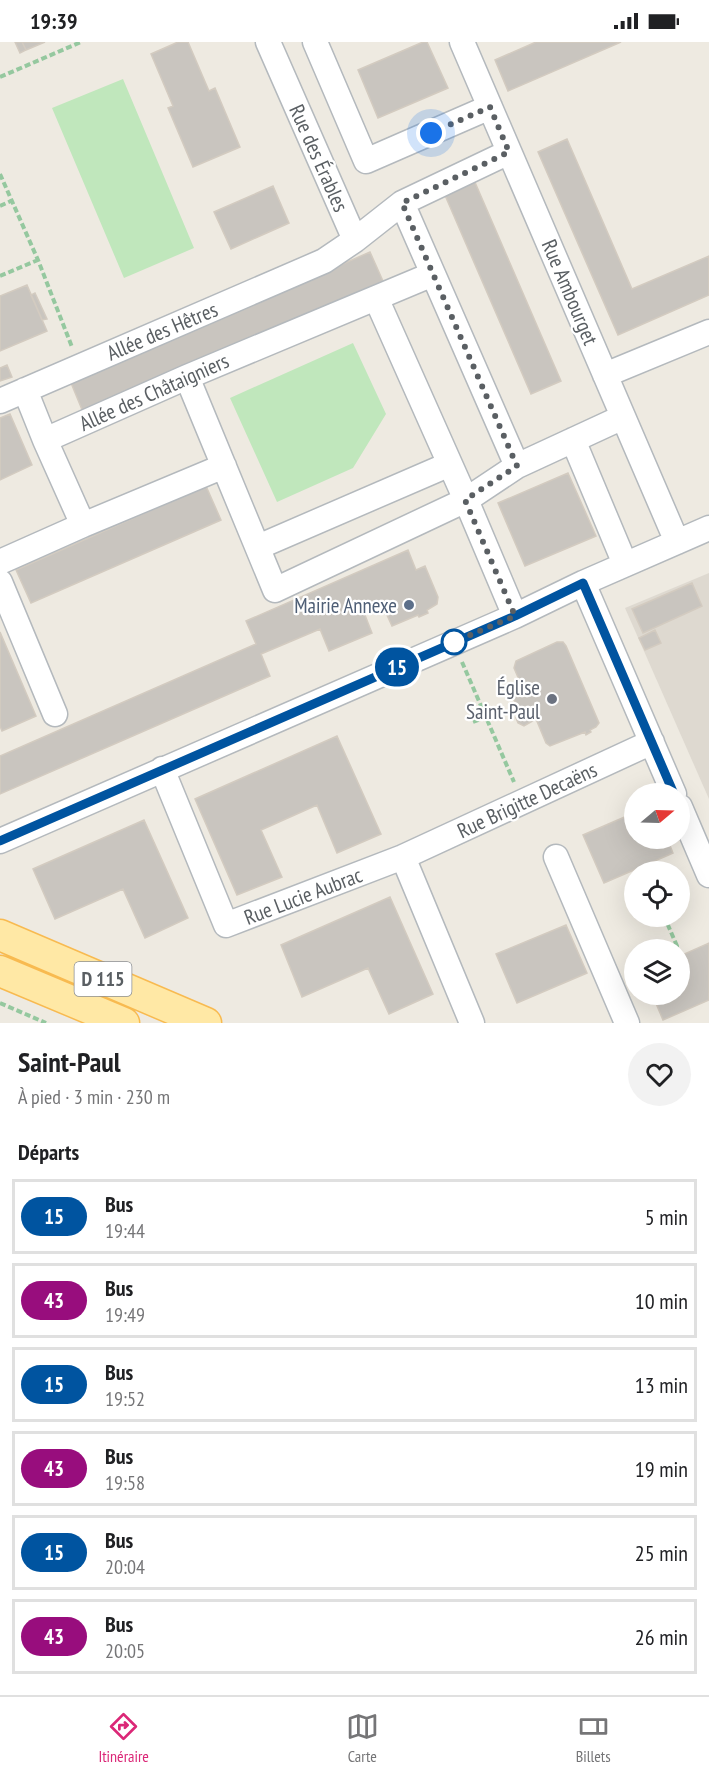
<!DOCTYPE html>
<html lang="fr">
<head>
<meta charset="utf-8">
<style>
	:root { --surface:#fff; --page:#f2f2f2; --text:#202124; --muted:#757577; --line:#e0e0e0; --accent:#db2777 }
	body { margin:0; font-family:"PT Sans Narrow",sans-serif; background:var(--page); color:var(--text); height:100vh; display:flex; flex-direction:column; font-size:22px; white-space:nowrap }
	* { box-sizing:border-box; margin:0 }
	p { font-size:20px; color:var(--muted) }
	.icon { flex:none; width:33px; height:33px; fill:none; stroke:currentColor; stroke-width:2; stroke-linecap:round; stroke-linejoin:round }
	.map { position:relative; height:981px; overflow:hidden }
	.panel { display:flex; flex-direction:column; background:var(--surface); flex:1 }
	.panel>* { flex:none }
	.badge { padding:0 12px; border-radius:20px; font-size:21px; line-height:39px }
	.needle { width:39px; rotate:71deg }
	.buttons { position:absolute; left:624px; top:741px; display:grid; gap:12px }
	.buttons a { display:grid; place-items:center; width:66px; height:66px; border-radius:50%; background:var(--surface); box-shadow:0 6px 24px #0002; font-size:30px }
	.you { position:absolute; width:30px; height:30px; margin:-15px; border:4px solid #fff; border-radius:50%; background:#1a73e8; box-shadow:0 0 0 9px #1a73e833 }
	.map>.badge { position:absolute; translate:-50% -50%; box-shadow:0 0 0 3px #fff }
	h2 { padding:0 18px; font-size:22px; line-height:54px }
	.round { display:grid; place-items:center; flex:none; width:63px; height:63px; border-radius:32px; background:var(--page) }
	.overview { display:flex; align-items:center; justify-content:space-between; height:102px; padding:0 18px }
	h1 { font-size:28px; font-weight:700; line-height:45px }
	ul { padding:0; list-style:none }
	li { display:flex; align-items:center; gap:18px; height:75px; margin:0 12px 9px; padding:0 6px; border:3px solid var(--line); border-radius:0px }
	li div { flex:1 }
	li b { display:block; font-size:22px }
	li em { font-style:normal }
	li .badge { min-width:66px; font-weight:700; text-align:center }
	.status { display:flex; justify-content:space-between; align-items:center; height:42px; padding:0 30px; background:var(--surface); direction:ltr }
	.status svg { height:16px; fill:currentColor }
	.tabs { display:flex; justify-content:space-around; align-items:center; height:84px; border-top:2px solid var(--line); background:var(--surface); font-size:16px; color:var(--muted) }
	.tabs a { display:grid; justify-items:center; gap:3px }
	.tabs .current { color:var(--accent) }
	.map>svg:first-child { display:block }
</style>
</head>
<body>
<div class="status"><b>19:39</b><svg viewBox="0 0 49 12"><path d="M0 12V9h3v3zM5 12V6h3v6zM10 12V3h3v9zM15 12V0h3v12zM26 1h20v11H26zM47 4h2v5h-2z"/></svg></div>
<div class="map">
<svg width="709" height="981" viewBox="0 0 709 981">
	<rect width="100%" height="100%" fill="#eeeae1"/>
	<path fill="#ded9d0" d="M709 531V757L625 566Z"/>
	<path fill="#c0e7bc" d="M123 37 194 206 124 236 52 66Z
		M353 301 386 372 353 426 277 460 230 356Z"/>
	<path fill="#c9c5bf" stroke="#d3cbc0" stroke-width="1.5" d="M15 0H22L26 8 20 11Z
		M22 0H45L26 8Z
		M178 0H188L209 49 215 46 240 105 193 125 168 66 173 64 151 12Z
		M423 0H427L448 46 378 76 358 28Z
		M536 0H621L508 49 495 18Z
		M567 97 632 247 709 214V253L618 293 538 110Z
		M474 138 561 339 531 352 444 151Z
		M273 144 289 181 231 207 214 170Z
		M370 210 383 239 83 370 71 341Z
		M27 243 47 289 0 309V254Z
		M35 251 47 277 42 278 31 253Z
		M7 323 12 335 0 339V326Z
		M10 372 32 423 0 438V376Z
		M568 431 596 494 525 524 498 461Z
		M206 444 221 478 31 561 16 528Z
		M408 508 416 528 425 524 438 555 437 562 427 568 428 571 419 575 418 573 392 584 381 560 363 568 372 591 329 609 320 587 261 612 270 634 0 752V714L256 602 246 579Z
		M692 541 702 564 643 591 632 567Z
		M655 588 661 601 645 608 639 596Z
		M0 590 36 674 2 689 0 684Z
		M557 600H563L566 604 599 681 596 685 590 688 591 690 586 693 585 690 550 704 546 701 536 677 524 684 518 681 516 676 522 670 510 652V647L520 640 514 626 516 619Z
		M337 694 381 792 337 811 317 763 261 788 282 835 237 853 195 757Z
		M634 771V796H667L673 811 604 841 583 793Z
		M144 778 188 876 145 896 123 847 55 877 33 827Z
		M390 855 433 952 389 972 368 926 302 955 281 903Z
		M566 883 587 931 517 961 496 912Z
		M709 901V958L663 978 652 952H680V914Z"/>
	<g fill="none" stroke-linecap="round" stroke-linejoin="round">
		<defs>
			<path id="minor" d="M315 0 366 119 490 65
				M462 0 677 500
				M402 161 517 424 466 458 515 574
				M355 198 402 161 509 110
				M605 333 709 290
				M187 335 275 548 466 458 376 256
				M25 348 45 398
				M0 359 324 219 355 198 268 0
				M573 398 625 522
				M517 424 623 375
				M83 483 224 424
				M258 505 450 422
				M0 520 83 483 45 398 187 335 433 232
				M0 540 55 672
				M583 541 674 752
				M162 727 226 883 403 815 652 700
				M680 765 709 833
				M0 799 515 574 583 541 709 486
				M403 815 472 981
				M556 815 627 981"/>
			<path id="major" d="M0 893 206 981
				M0 929 124 981"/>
		</defs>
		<use href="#minor" stroke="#b4b9bd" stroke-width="27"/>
		<use href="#major" stroke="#f8ba50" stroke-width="33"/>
		<path stroke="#95c89f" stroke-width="4" stroke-dasharray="6 3" stroke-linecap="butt" d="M0 35 81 0
			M0 132 38 218 72 305
			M0 164 11 159
			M0 234 38 218
			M462 620 514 740
			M473 680 486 675
			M664 874 677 904 669 908
			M0 961 46 981"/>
		<use href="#minor" stroke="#fff" stroke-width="24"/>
		<use href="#major" stroke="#ffe8a5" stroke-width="30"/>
	</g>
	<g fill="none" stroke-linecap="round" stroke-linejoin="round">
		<defs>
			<path id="line" d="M0 799 515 574 583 541 674 752"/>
		</defs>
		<use href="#line" stroke="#fff" stroke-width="14"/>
		<use href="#line" stroke="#0054a0" stroke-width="9"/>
		<path stroke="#5a5f63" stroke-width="6" stroke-dasharray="0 10.8" d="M431 91 490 65 509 110 402 161 517 424 465 458 515 574 454 600"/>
	</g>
	<circle fill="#5c6f8a" stroke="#fff" stroke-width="2" cx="409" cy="563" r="6"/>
	<circle fill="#fff" stroke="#0054a0" stroke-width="3" cx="454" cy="600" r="12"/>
	<circle fill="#6b7280" stroke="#fff" stroke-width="2" cx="552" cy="657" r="6"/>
	<g text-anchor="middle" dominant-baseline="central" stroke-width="4.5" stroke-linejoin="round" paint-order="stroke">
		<rect fill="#fff" stroke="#8c8f92" stroke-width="1.5" x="74.5" y="920" width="57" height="34" rx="4.5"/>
		<g font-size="20" font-weight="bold" fill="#5a5f63">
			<text x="103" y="937">D 115</text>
		</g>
		<g font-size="21" fill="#5a5f63" stroke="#fff">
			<text transform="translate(319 116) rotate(66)">Rue des Érables</text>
			<text transform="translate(570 250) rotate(67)">Rue Ambourget</text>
			<text transform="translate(162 289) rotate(-23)">Allée des Hêtres</text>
			<text transform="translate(154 350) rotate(-24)">Allée des Châtaigniers</text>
			<text transform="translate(527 758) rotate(-25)">Rue Brigitte Decaëns</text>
			<text transform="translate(303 854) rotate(-21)">Rue Lucie Aubrac</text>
		</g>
		<g font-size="21" fill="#4e5e75" stroke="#fff" text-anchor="end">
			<text x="397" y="563">Mairie Annexe</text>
		</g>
		<g font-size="21" fill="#5b616d" stroke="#fff" text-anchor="end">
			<text x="540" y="645">Église<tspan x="540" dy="24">Saint-Paul</tspan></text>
		</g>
	</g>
</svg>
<div class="buttons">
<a><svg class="needle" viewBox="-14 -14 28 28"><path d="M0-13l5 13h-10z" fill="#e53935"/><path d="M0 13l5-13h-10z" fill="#757577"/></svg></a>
<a><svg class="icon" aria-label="locate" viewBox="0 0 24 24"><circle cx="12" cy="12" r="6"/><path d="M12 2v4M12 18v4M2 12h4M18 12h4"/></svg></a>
<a><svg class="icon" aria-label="layers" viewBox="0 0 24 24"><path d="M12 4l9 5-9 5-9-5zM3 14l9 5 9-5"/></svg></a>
</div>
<div class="you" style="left:431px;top:91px"></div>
<b class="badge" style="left:397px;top:625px;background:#0054a0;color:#fff">15</b>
</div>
<section class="panel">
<div class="overview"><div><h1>Saint-Paul</h1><p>À pied · 3 min · 230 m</p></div><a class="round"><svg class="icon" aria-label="heart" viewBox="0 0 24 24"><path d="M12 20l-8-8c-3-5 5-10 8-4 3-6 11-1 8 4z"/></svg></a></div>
<h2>Départs</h2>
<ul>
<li><span class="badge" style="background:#0054a0;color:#fff">15</span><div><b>Bus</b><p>19:44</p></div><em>5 min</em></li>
<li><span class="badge" style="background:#980d7d;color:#fff">43</span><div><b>Bus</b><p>19:49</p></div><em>10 min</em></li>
<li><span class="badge" style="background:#0054a0;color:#fff">15</span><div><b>Bus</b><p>19:52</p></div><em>13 min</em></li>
<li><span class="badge" style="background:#980d7d;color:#fff">43</span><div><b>Bus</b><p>19:58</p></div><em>19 min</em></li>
<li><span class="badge" style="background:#0054a0;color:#fff">15</span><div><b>Bus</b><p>20:04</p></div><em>25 min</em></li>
<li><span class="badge" style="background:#980d7d;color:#fff">43</span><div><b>Bus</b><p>20:05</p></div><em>26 min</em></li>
</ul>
</section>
<nav class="tabs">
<a class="current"><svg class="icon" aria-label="directions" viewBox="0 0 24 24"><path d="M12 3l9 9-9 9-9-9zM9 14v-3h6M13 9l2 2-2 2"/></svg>Itinéraire</a>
<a><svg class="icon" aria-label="map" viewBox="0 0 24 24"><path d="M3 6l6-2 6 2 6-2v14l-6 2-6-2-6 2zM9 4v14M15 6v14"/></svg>Carte</a>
<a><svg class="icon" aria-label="tickets" viewBox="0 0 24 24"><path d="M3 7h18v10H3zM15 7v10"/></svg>Billets</a>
</nav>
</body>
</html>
